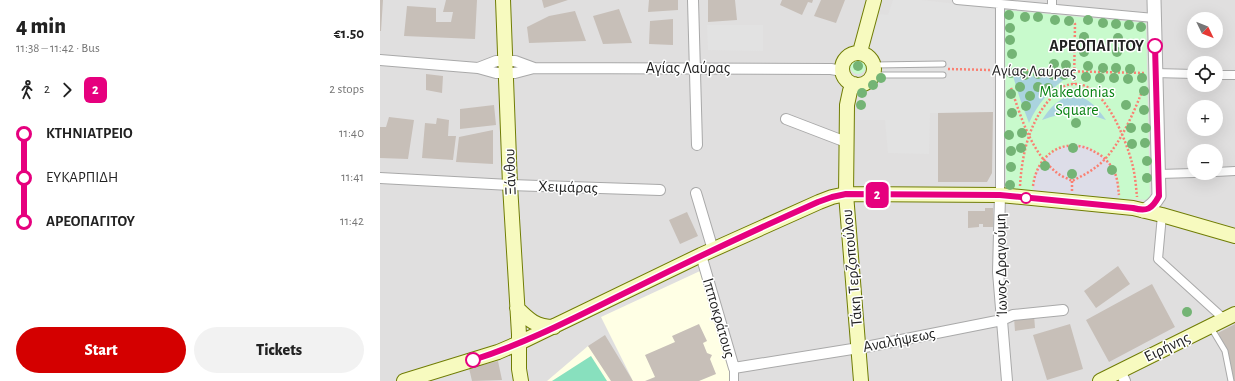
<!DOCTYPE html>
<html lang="en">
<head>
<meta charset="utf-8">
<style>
	:root { --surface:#fff; --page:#f2f2f2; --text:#222; --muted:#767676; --accent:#d40000 }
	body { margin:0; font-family:"Alegreya Sans",sans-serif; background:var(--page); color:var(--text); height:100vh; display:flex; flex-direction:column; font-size:15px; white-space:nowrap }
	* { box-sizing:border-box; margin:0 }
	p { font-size:13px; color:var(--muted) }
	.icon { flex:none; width:22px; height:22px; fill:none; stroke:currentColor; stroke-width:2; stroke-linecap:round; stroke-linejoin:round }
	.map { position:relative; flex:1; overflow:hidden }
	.panel { display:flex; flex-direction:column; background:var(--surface); width:380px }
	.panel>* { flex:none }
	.badge { padding:0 8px; border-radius:6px; font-size:14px; line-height:26px }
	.needle { width:26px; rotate:133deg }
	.tools { position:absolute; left:807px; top:12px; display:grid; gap:8px }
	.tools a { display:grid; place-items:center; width:36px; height:36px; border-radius:50%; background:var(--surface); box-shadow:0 4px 16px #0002; font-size:20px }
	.map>.badge { position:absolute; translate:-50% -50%; box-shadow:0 0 0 2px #fff }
	.legs { display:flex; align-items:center; gap:6px; height:44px; padding:0 16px; font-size:13px }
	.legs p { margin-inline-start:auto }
	.head { display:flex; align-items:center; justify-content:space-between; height:68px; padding:0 16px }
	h1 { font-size:22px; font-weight:800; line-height:30px }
	.primary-button { display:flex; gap:8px; margin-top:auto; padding:8px 16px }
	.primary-button a { flex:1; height:46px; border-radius:24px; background:var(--accent); color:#fff; font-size:16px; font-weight:800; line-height:46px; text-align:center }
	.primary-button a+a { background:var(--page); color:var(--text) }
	ul { padding:0 16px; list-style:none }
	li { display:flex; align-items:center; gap:14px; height:44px; font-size:15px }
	li i { display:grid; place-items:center; width:6px; height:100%; margin:0 5px; background:currentColor }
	li i::after { content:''; width:10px; height:10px; margin:-5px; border:3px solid; border-radius:50%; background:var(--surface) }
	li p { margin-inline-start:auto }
	li:first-child i { background:linear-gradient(#0000 50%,currentColor 0) }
	li:last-child i { background:linear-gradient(currentColor 50%,#0000 0) }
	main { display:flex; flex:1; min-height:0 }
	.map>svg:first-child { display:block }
</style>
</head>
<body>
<main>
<section class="panel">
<div class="head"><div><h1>4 min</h1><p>11:38 – 11:42 · Bus</p></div><b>€1.50</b></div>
<div class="legs"><svg class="icon" aria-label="walk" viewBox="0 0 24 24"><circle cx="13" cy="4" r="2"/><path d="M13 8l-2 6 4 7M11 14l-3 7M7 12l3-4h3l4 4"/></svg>2<svg class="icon" aria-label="forward" viewBox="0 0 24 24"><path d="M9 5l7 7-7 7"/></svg><b class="badge" style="background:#e6007e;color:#fff">2</b><p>2 stops</p></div>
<ul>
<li><i style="color:#e6007e"></i><b>ΚΤΗΝΙΑΤΡΕΙΟ</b><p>11:40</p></li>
<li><i style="color:#e6007e"></i><span>ΕΥΚΑΡΠΙΔΗ</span><p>11:41</p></li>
<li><i style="color:#e6007e"></i><b>ΑΡΕΟΠΑΓΙΤΟΥ</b><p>11:42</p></li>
</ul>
<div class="primary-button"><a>Start</a><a>Tickets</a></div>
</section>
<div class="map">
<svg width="855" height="381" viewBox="0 0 855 381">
	<rect width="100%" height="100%" fill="#f2efe9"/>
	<path fill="#e0dfdf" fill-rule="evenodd" d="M0 0H855V381H0ZM814 19H836V41H814ZM814 63H836V85H814ZM814 107H836V129H814ZM814 151H836V173H814Z"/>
	<path fill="#ffffe5" d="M320 271 353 381H167L208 346 252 379 221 317Z"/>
	<path fill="#c8facc" d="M625 10 766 23 770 200 626 193Z
		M470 66a8 8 0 1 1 16 0a8 8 0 1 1-16 0Z"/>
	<path fill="#88e0be" d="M211 356 227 381H172Z"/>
	<path fill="#e2e2e2" d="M513 0H541L614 8 613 112 550 113 549 154 508 153 505 120H476L480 89 491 85 498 78 501 61 496 52 490 48 500 14 508 15Z
		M327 25H383V51L328 50Z"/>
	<path fill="#dddde8" d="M695 144 708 147 721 155 730 163 735 172 738 183 739 199 652 194 655 174 661 163 671 153 683 147Z"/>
	<path fill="#aad3df" d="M633 76 687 77C670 90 658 103 649 123L640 99Z
		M694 95C709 97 718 109 726 120 702 111 686 111 662 120 670 108 679 97 694 95Z"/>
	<path fill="#c7bfb8" d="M0 0H3L1 31H0Z
		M66 0H97L95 39 24 36 27 6 56 8V22H71L73 12H63Z
		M162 0H188L164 8Z
		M269 0H298V10L268 12Z
		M328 0H355L357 20 328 22Z
		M402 0H433L432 3 428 2 422 15 400 5Z
		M441 0H465L456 23 434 16Z
		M239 9 252 43 223 44 213 16Z
		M195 11 206 41 149 43 147 27 169 16Z
		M293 19V45L269 44 270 21Z
		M46 74 63 76 62 93 46 90Z
		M114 105 116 125 80 129V109Z
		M613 112 612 173 607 182H558V113Z
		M9 117 34 120 28 159 0 158V127H6Z
		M57 118 69 120 68 136H76L73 160 42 158 45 123 56 124Z
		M113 130V164L76 162 79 137Z
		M605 208H613V227H603V224H599V227L588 228V211H605Z
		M307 212 318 236 300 244 289 220Z
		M738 266 750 284 716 308 704 291Z
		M772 284 795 327 729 362 706 320Z
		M654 315 655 328 635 331 634 318Z
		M319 324 327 341 323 343 327 353 332 355 330 359 336 374 319 381H265L275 377 265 355 295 342 292 336Z
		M690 324 703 369 667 380 653 335Z
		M855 324V381H854L848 351 838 333Z
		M225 335 253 381H231L208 346Z
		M118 361 122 380 92 381 89 368Z"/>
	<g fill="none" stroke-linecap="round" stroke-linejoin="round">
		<defs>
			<path id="service" d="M494 65 563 64
				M493 75H563
				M830 326 845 351 851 381"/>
			<path id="pedestrian" d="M577 0 774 18
				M672 9V0
				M775 73 814 74
				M836 75H855
				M836 172 855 171
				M779 174 814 173
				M620 195V4
				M782 215 778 259 844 319
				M354 368V381"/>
			<path id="minor" d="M313 0 317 145
				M0 60 98 68 116 73H135L154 68 451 69 462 71
				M98 68 116 61H135L154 68
				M406 119 466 142
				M0 178 130 185 280 190
				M316 193 333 250
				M620 195 618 272 627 381
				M321 255 354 368 491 346 622 320 633 315 683 310
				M740 371 745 381"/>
			<path id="tertiary" d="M763 211C771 207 775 203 779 196L774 0"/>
			<path id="secondary" d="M123 0 130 185 139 334V369L141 381
				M480 52 494 0
				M462 69a16 16 0 1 1 32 0a16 16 0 1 1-32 0Z
				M474 84 470 91 467 105 466 194 481 381
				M137 308C149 320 156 327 174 327
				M24 381 118 352 139 343 321 255 439 202 452 197 466 194 620 195 753 208 782 215 855 236
				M720 381 855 314"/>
		</defs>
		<use href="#service" stroke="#a9a9a9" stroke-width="7"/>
		<use href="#pedestrian" stroke="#a9a9a9" stroke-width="10"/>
		<use href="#minor" stroke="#a9a9a9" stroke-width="12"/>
		<use href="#tertiary" stroke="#a9a9a9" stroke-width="15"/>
		<use href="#secondary" stroke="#707d05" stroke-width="16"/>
		<path stroke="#fa8072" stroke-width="2.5" stroke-dasharray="2 2" stroke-linecap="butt" d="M692 20 695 24 694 84
			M568 69 611 70
			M630 70 765 73
			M631 88C641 117 651 152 676 172 680 176 687 178 692 181 704 175 716 169 725 159 741 142 755 110 763 89
			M640 186C642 154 649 122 671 98 676 91 684 84 694 84 724 82 746 140 752 163 755 174 756 186 757 197
			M653 186C657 153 686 135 715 152 723 156 730 163 734 171 738 179 738 187 739 195
			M692 191V181"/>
		<use href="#service" stroke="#fff" stroke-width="5"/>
		<use href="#pedestrian" stroke="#fff" stroke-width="8"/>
		<use href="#minor" stroke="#fff" stroke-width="10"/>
		<use href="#tertiary" stroke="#fff" stroke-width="13"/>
		<use href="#secondary" stroke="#f7fabf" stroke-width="14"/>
	</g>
	<g fill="#74b475">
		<circle cx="629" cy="15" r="5"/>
		<circle cx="645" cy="17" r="5"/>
		<circle cx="658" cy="17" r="5"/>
		<circle cx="675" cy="20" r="5"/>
		<circle cx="708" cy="20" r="5"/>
		<circle cx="689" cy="21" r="5"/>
		<circle cx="723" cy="23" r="5"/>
		<circle cx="736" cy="24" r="5"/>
		<circle cx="749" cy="25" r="5"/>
		<circle cx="761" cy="27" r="5"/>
		<circle cx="630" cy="28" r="5"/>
		<circle cx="704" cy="37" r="5"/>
		<circle cx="738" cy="38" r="5"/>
		<circle cx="630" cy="40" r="5"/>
		<circle cx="704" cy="52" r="5"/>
		<circle cx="737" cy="52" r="5"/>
		<circle cx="632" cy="54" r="5"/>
		<circle cx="674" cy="64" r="5"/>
		<circle cx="686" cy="65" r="5"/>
		<circle cx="478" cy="66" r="5"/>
		<circle cx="708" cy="66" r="5"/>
		<circle cx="723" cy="68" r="5"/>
		<circle cx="736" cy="68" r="5"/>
		<circle cx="750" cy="69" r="5"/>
		<circle cx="631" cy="73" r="5"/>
		<circle cx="658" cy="74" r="5"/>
		<circle cx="645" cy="75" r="5"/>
		<circle cx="673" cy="75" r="5"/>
		<circle cx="684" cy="75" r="5"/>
		<circle cx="706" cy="77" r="5"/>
		<circle cx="501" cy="78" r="5"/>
		<circle cx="720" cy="78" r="5"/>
		<circle cx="734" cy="78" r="5"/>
		<circle cx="762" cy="78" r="5"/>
		<circle cx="748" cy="79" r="5"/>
		<circle cx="493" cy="85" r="5"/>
		<circle cx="640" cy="87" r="5"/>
		<circle cx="658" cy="87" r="5"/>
		<circle cx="668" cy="88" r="5"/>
		<circle cx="764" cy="91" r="5"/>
		<circle cx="482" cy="93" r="5"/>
		<circle cx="631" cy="94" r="5"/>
		<circle cx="650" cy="96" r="5"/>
		<circle cx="481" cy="105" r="5"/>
		<circle cx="746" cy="105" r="5"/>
		<circle cx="646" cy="106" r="5"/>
		<circle cx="764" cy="110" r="5"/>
		<circle cx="632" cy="113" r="5"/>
		<circle cx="696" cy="123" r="5"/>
		<circle cx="751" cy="128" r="5"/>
		<circle cx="766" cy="128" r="5"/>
		<circle cx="642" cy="133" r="5"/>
		<circle cx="629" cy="135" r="5"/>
		<circle cx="765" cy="143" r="5"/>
		<circle cx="752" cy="144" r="5"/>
		<circle cx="641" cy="148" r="5"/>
		<circle cx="693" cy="148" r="5"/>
		<circle cx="631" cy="151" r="5"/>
		<circle cx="767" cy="161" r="5"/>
		<circle cx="665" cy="166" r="5"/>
		<circle cx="631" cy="167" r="5"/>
		<circle cx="732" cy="170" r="5"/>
		<circle cx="692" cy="174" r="5"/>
		<circle cx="767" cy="178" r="5"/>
		<circle cx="630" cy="185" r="5"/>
		<circle cx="807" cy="312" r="5"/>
	</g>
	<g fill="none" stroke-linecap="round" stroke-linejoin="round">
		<defs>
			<path id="line-1" d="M93 360C147 343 198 316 249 291 311 260 375 230 438 202L452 197 466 194 620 195 753 208C767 212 772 209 779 196L775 46"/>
		</defs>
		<use href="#line-1" stroke="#fff" stroke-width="9"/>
		<use href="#line-1" stroke="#e6007e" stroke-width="6"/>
	</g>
	<g fill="#fff" stroke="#e6007e" stroke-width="2">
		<circle cx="775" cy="46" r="7"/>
		<circle cx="646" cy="198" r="5"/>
		<circle cx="93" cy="360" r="7"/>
	</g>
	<g text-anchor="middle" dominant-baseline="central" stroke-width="3" stroke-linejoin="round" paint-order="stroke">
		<g font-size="16" font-weight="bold" fill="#222" stroke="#fff" text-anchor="end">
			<text x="764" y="46">ΑΡΕΟΠΑΓΙΤΟΥ</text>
		</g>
		<g font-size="16" fill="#222" stroke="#fff">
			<text x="308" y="68">Αγίας Λαύρας</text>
			<text transform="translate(654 71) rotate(1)">Αγίας Λαύρας</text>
			<text transform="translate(130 172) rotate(-92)">Ξάνθου</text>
			<text transform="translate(188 187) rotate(2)">Χειμάρας</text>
			<text transform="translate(621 265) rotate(-91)">Ίωνος Δραγούμη</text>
			<text transform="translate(472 268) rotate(-95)">Τάκη Τερζοπούλου</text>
			<text transform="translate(339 318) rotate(74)">Ιπποκράτους</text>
			<text transform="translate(519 340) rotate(-11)">Αναλήψεως</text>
			<text transform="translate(787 347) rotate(-26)">Ειρήνης</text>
		</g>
		<g font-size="16" fill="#0c8416" stroke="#fff">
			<text x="697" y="92">Makedonias<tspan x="697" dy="18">Square</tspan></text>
		</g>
	</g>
</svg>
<div class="tools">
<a><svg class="needle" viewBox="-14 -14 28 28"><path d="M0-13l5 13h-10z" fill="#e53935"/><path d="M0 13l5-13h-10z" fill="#767676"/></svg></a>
<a><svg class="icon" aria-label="locate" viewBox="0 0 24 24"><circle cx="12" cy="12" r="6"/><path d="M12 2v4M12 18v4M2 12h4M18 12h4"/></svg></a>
<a>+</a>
<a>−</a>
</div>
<b class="badge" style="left:497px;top:195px;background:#e6007e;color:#fff">2</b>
</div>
</main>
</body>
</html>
